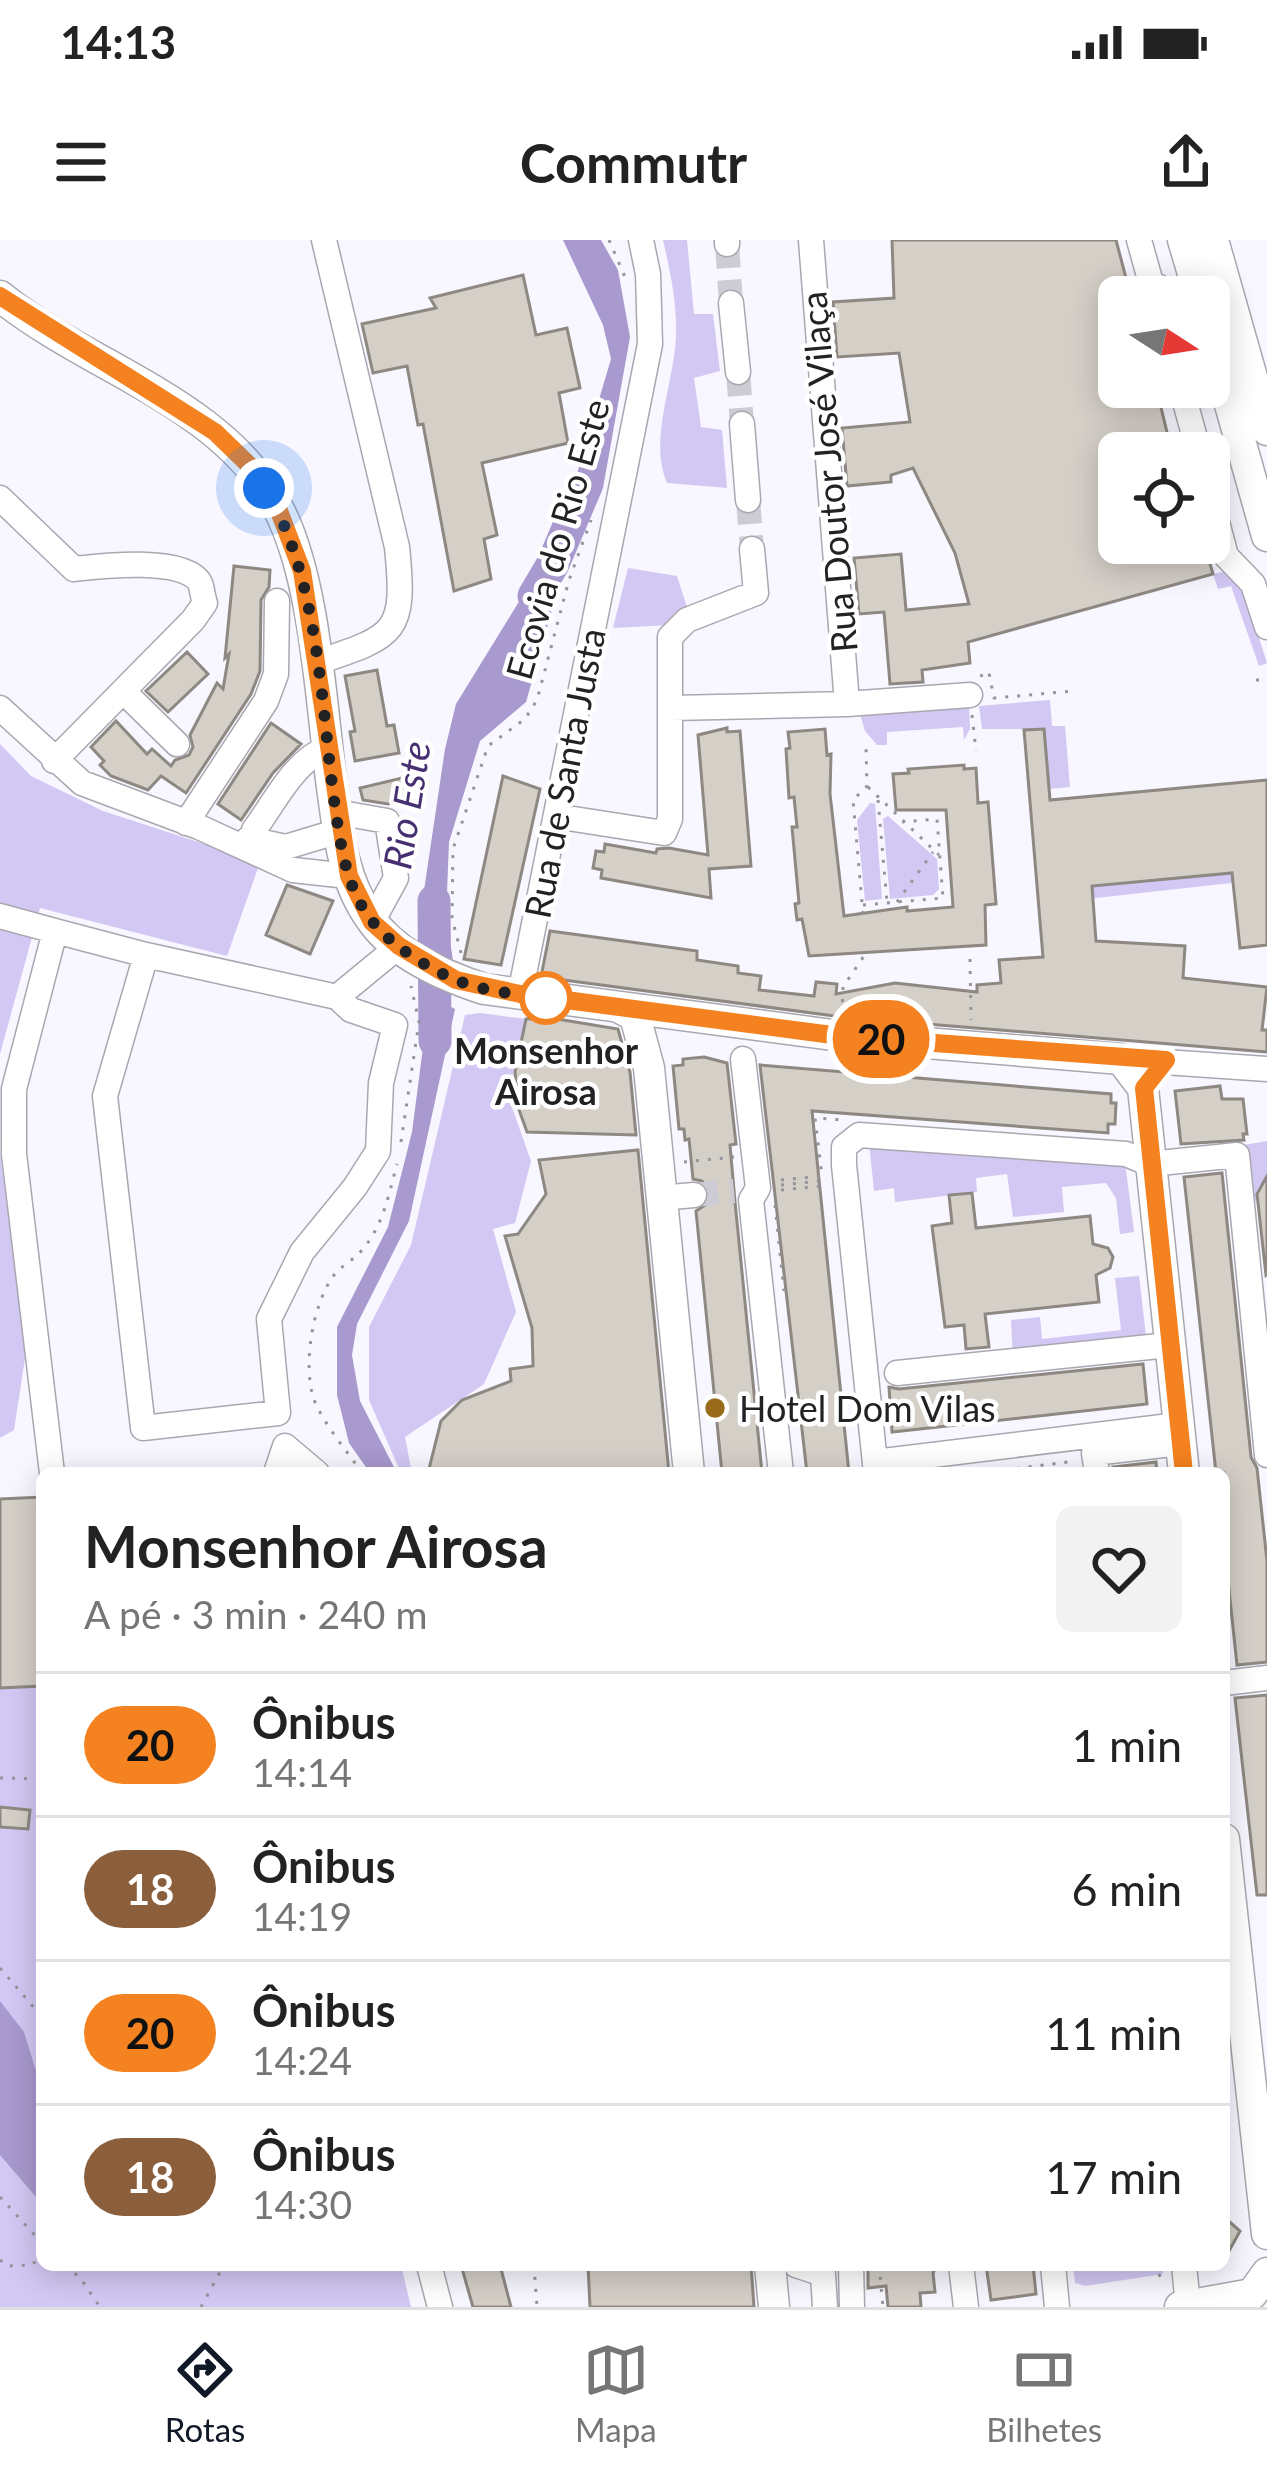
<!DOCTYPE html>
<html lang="pt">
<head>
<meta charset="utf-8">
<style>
	:root { --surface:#fff; --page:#f2f2f2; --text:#222; --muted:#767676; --line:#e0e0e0; --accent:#111827 }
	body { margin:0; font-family:Lato,sans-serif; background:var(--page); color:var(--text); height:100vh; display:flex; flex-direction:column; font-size:45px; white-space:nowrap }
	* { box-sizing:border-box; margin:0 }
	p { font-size:39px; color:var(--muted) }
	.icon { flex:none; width:66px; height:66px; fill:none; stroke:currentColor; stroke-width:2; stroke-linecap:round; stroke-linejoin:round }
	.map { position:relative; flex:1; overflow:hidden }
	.panel { position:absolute; left:36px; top:1227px; width:1194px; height:804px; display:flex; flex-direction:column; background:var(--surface); border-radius:18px; box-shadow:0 6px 30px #0003 }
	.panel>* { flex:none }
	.badge { padding:0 24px; border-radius:39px; font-size:42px; line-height:78px }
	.needle { width:78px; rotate:102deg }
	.tools { position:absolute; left:1098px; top:36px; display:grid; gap:24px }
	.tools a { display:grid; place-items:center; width:132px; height:132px; border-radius:18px; background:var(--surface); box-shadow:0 6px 30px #0003; font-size:60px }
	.you { position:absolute; width:60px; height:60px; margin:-30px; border:9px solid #fff; border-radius:50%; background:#1a73e8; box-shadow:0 0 0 18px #1a73e833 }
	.map>.badge { position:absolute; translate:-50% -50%; box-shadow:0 0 0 6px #fff }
	.round { display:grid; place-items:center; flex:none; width:126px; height:126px; border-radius:18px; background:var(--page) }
	.overview { display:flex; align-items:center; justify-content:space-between; height:204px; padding:0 48px }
	h1 { font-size:57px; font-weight:700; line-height:90px }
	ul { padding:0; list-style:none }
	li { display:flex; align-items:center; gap:36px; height:144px; padding:0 48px; border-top:3px solid var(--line) }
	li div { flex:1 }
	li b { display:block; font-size:45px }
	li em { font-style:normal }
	li .badge { min-width:132px; font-weight:700; text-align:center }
	.status { display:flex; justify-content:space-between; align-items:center; height:84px; padding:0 60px; background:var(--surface); direction:ltr }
	.status svg { height:33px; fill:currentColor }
	header { display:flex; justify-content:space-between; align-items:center; height:156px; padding:0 48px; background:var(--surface); font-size:54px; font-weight:700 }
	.tab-bar { display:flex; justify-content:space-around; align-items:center; height:168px; border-top:3px solid var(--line); background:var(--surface); font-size:33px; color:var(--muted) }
	.tab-bar a { display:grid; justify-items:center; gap:6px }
	.tab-bar .on { color:var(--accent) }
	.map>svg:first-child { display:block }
</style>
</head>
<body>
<div class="status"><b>14:13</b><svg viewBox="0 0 49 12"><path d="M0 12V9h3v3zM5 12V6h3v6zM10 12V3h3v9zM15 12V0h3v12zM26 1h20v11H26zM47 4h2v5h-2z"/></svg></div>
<header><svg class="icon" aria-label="menu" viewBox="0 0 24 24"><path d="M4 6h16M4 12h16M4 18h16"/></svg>Commutr<svg class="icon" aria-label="share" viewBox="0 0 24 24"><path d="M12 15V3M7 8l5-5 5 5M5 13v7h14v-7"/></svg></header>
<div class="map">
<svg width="1267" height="2067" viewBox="0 0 1267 2067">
	<rect width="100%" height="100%" fill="#f8f6ff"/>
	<path fill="#d3c8f4" d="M663 0H687L694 74H713L720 131 694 138 701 187 722 190 727 248 667 243C648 199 675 142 676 94 677 62 670 31 663 0Z
		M628 328 677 336 688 370 670 385 613 388Z
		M1232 330 1244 351 1267 423 1259 426 1231 346 1218 349 1213 334Z
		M1050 460 1052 486H1065L1070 547 1049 549 1044 489H982L979 466Z
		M969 466 970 489 964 500 963 487 887 492V505H877L865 491 860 474Z
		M0 504 31 536 103 571 260 622 227 716 40 668 0 814Z
		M870 563 875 564 882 659 865 661 857 580Z
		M888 576 937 619 939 649 933 655 890 659 883 579Z
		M1267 630V639L1060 662 1059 649Z
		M480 773 526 779 508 856 531 921 515 983 493 989 516 1072 484 1144 405 1197 412 1233H401L369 1160V1087L411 1005 465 775Z
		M1267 901V946L1251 967 1244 905Z
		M869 903 1125 922 1134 992 1120 994 1116 958 1106 943 1062 947 1064 972 1013 977 1007 934 976 938 977 952 895 962 894 948 874 951Z
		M0 912 26 1112 14 1190 0 1198Z
		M1139 1036 1147 1104 1013 1118 1011 1080 1040 1077 1042 1099 1121 1090 1115 1038Z
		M42 1441V2025H401L411 2067H0V1448Z
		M1073 2025H1162L1163 2034 1085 2046 1075 2043Z"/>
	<path fill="#a899ce" d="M563 0H601L618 30 630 97 603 248 584 289 562 284 611 119 603 85Z
		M547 316 567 317 526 462 480 501 449 602 446 677 453 720 418 691 445 509 456 464Z
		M421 752 455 769 409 981 357 1084 352 1115 360 1161 397 1233H370L349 1203 337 1155V1087L388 987 412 892 424 800Z
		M0 1761 24 1792 35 1828 42 1837V1964L0 1915Z"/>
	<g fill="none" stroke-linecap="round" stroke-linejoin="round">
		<path stroke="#a899ce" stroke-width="33" d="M534 356 553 324 586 246
			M434 661 435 801"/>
	</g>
	<path fill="#d4cfc7" stroke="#8d8881" stroke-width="3" d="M892 0H1116L1131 57H1119V147H1156L1172 213H1119V303H1204L1213 334 968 402 970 423 922 430 923 442 890 444 884 372 859 374 854 318 901 314 906 370 969 364 955 313 913 228 891 235V242L847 246 842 188 910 182 899 113 837 117 833 62 894 58Z
		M523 35 536 95 567 88 580 148 559 153 568 203 482 223 497 295 484 299 491 339 454 351 423 184 418 185 407 126 373 133 362 84 436 68 430 58Z
		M234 326 270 330 269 347 261 360 260 431 251 454 186 553 161 536 148 550 111 536 100 525 104 521 91 507 116 481 147 514 152 509 171 526 175 520 189 515 193 507 190 495 217 443 223 449 229 414 225 418Z
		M187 412 208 434 168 472 146 451Z
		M377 430 387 486 394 485 399 513 355 521 350 492 355 491 345 436Z
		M271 483 301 504 273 533 241 580 218 564Z
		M727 488V492L740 491 751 626 709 629 711 658 601 638 602 630 593 628 596 611 604 612 605 604 656 613 657 609 669 608 708 615 698 495Z
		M825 489 827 515 831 514 830 554 844 676 907 667V671L953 667 946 570H896L893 534 909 533 908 529 964 525V529L976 528 978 563 988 562 996 664 985 665 986 705 809 716 802 679 797 680 795 664 799 663 792 587H797L794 557 789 558 786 509 790 508 788 492Z
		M1044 489 1050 560 1267 540V705L1240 708 1232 633 1092 646 1096 701 1185 706 1183 738 1267 747 1262 790H1267V812L842 777 541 737 550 691 697 711V720L738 726V733L761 736 759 750 814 756 816 742 837 744 836 754 895 743 977 752V745L1001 743 999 720 1043 717 1024 490Z
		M503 536 540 549 501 725 464 719Z
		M406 537 411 559 388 564 363 560 360 548Z
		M287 645 333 661 310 714 266 695Z
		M551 778 618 789 630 832 636 895 527 892 518 867 515 832 526 779Z
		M704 817 727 823 736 904 730 905 735 962 762 1233H722L696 971 708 963 710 952 702 941 693 939 689 899 685 900 684 889H679L673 826 683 825V819Z
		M760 825 1111 854V863H1116L1115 884H1108V893L812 871 849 1233H807Z
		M1220 846 1222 859H1243L1247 894H1243L1244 900 1181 904 1175 851Z
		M638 910 669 1233H428L441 1181 462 1160 511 1141 510 1129 533 1126 532 1088 505 996 518 994 546 954 539 920Z
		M1222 933 1251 1217 1257 1228 1267 1321V1422L1237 1425 1224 1303V1233H1216L1184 937Z
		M1267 936V1034L1266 1035 1257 954Z
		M972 953 976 988 1090 976 1093 1004 1108 1008 1113 1017 1110 1028 1096 1035 1099 1062 985 1074 989 1107 966 1109 964 1085 945 1087 932 986 952 983 949 955Z
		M1143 1124 1147 1164 892 1192 889 1147 899 1149Z
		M1156 1222 1157 1233H1113V1227Z
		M42 1257V1446L0 1448V1259Z
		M1267 1455V1655H1257L1235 1458Z
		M0 1567 30 1570 28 1589 0 1587Z
		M1224 1977 1240 1991 1224 2020Z
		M461 2025H500L511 2067H473Z
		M588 2025H751L754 2067H590Z
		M868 2025H937L933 2033 935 2052 920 2053 921 2067H888L886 2046 868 2048Z
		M986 2025H1033L1036 2054 991 2060Z"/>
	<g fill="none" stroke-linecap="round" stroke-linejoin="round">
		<path stroke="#cdcbd3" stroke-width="24" stroke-dasharray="24 12" stroke-linecap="butt" d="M727 4 731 63
			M738 132 742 184
			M748 260 752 309
			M694 955 734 951"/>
		<defs>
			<path id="minor" d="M727 0V4
				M811 0 847 464
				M1139 0 1151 43 1169 52
				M731 63 738 132
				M1181 147 1199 213
				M742 184 748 260
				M1209 252 1226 316 1253 344 1267 387
				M0 258 74 329C100 326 185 316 200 343 201 344 204 362 205 363L193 380 54 521
				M315 423C396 396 406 394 397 307L324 0
				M123 451 177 504
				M0 468 82 543 199 587 293 630 348 636
				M672 468 847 464 970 455
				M336 572 387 581 396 638 372 682
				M574 579 664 593 670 579V397L687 380 756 353 752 309
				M186 583 266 461 276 434 277 361
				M248 599 286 607 339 591
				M258 601 254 590C275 562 294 521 327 508
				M0 676 55 691
				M520 754 650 104 648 34 641 0
				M337 757 146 715 105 856 143 1188 278 1173 269 1079 302 1012 355 947 378 911 381 843 395 785 351 770 337 757 399 706
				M743 819 758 948 751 960 781 1233
				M1121 819 1267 829
				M660 958 694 955
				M897 1133 1169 1105
				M875 1222 1178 1185
				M52 1233 14 914V849L55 691 146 715
				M276 1233 285 1206 317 1233
				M876 1233 844 925V907L859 895 1126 914 1150 924 1237 915 1267 1215
				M1097 1233 1094 1213 1180 1203
				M1224 1443 1267 1438
				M429 2025 440 2067
				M796 2025 823 2034 825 2067
				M851 2025 852 2067
				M961 2025 966 2067
				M1053 2025 1057 2067
				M1184 2025 1188 2066"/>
			<path id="major" d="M1183 0 1200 57
				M1213 0 1267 190
				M0 56C89 129 224 162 279 270 316 342 321 466 332 547 338 592 343 640 370 678 394 714 444 736 484 749L840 796 1121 819 1143 848 1184 1233
				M1209 90 1267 296
				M620 768 635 776 649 828 689 1233
				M1224 1599 1267 1994
				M770 2025 774 2067
				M1180 2067 1252 2054 1267 2033"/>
		</defs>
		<use href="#minor" stroke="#a9a7af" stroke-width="27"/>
		<use href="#major" stroke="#a9a7af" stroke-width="33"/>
		<path stroke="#95949a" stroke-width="3" stroke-dasharray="3 9" stroke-linecap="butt" d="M609 0 625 37
			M982 437 981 434 989 433 994 458 1074 451
			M1256 440H1267
			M972 475 976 511
			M868 547 939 615
			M878 560 887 662
			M897 662 933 612
			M863 665 943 658 937 579 902 582
			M863 674 853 560 867 546 866 507
			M461 713 452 678 453 609 488 506 525 479 537 460 569 340 591 280
			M970 719 971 780
			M842 774 843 747 866 713
			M853 827V833
			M401 902 419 782 411 746
			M684 922 734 917
			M781 940 822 936 815 878 844 880
			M781 945 819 941
			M781 950 822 946V941
			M775 965 784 1051
			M362 1233C348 1212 317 1176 312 1153 304 1118 313 1064 334 1035 342 1025 354 1020 362 1010 383 986 389 954 397 924
			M981 1233 1076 1221
			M0 1538 42 1539
			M0 1728 42 1777
			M0 1957 42 2003
			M0 2020 7 2026 32 2025 42 2015
			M66 2025 81 2039 100 2067
			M534 2025 537 2067
			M879 2025 883 2067
			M1117 2025V2033
			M1151 2025 1165 2042
			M201 2067 224 2025"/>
		<use href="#minor" stroke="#fff" stroke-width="24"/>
		<use href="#major" stroke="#fff" stroke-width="30"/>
	</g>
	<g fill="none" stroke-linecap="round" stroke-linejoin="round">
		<defs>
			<path id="line" d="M0 56 215 192 249 225 279 271 302 331 349 636 372 682 399 706 456 740 520 754 840 796 1166 820 1144 848 1184 1233"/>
		</defs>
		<use href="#line" stroke="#fff" stroke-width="27"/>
		<use href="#line" stroke="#f58220" stroke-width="18"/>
		<path stroke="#222124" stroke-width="12" stroke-dasharray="0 21.6" d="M264 248C318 330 321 463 334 560 340 600 345 648 372 681 392 706 426 727 454 739 485 753 521 754 554 759L546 758"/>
	</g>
	<circle fill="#fff" stroke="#f58220" stroke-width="6" cx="546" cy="758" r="24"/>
	<circle fill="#976b19" stroke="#fff" stroke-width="4.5" cx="715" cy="1168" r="12"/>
	<g text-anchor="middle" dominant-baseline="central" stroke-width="9" stroke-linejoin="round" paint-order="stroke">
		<g font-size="36" fill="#222124" stroke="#fff">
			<text transform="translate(828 232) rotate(-95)">Rua Doutor José Vilaça</text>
			<text transform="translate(557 299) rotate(-74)">Ecovia do Rio Este</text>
			<text transform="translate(564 533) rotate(-79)">Rua de Santa Justa</text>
		</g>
		<g font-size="36" font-weight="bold" fill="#222124" stroke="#fff">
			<text x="546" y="810">Monsenhor<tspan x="546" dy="41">Airosa</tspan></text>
		</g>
		<g font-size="36" fill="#222124" stroke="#fff" text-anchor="start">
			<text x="739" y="1168">Hotel Dom Vilas</text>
		</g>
		<g font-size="39" font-style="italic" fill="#473071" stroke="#fff">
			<text transform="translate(406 565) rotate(-81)">Rio Este</text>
		</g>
	</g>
</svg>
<div class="tools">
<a><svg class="needle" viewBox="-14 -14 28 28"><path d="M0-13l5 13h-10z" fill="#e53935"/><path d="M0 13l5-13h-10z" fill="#767676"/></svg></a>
<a><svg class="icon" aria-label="locate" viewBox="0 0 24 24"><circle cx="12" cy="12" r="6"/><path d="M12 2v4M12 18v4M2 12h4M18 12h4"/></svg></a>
</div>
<div class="you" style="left:264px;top:248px"></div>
<b class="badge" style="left:881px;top:799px;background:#f58220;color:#111">20</b>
<section class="panel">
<div class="overview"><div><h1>Monsenhor Airosa</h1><p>A pé · 3 min · 240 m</p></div><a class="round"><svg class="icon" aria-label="heart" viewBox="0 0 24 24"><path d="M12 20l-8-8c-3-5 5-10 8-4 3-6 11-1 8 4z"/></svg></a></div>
<ul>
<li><span class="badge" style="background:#f58220;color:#111">20</span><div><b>Ônibus</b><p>14:14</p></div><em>1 min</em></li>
<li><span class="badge" style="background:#8b5e3c;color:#fff">18</span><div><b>Ônibus</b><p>14:19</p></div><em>6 min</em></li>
<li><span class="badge" style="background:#f58220;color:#111">20</span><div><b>Ônibus</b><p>14:24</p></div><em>11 min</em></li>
<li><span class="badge" style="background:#8b5e3c;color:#fff">18</span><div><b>Ônibus</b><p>14:30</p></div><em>17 min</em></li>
</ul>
</section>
</div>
<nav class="tab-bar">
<a class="on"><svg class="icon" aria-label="directions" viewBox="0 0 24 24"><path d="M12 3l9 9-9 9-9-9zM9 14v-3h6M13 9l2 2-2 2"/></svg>Rotas</a>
<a><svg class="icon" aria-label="map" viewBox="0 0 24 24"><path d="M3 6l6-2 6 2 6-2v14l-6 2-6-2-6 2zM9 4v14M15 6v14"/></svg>Mapa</a>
<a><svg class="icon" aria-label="tickets" viewBox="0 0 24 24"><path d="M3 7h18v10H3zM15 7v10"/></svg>Bilhetes</a>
</nav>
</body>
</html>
